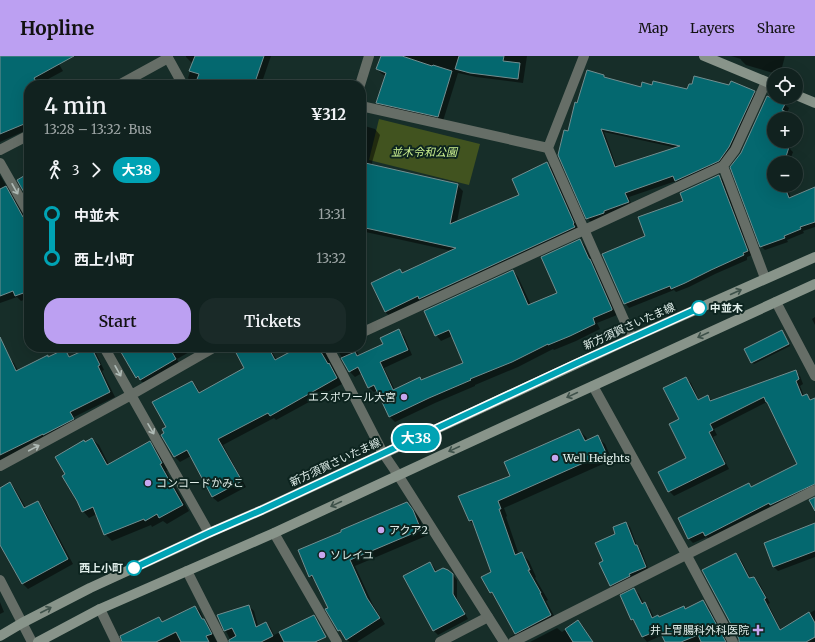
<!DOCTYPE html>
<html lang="en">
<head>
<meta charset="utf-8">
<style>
	:root { --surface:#11221f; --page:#1a2a28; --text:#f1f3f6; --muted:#9ca4a4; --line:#303f3d; --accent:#bca0f2 }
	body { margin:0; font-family:Merriweather,"Noto Sans JP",serif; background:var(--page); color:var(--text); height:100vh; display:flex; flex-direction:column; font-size:15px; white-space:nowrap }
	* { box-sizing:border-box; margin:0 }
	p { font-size:13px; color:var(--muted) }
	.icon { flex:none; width:22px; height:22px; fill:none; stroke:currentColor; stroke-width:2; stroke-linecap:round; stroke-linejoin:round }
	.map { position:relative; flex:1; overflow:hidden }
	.panel { position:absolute; left:24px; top:24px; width:342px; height:272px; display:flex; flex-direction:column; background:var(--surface); border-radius:16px; box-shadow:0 4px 16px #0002,0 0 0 1px var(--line) }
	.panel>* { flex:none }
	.badge { padding:0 8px; border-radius:13px; font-size:14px; line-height:26px }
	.buttons { position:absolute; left:767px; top:12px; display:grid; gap:8px }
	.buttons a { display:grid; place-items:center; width:36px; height:36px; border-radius:50%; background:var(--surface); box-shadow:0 4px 16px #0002,0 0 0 1px var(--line); font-size:20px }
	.map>.badge { position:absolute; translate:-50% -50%; box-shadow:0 0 0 2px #fff }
	.legs { display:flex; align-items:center; gap:6px; height:44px; padding:0 20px; font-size:13px }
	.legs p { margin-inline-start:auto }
	.headline { display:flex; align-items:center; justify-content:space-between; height:68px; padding:0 20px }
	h1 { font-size:22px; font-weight:600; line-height:30px }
	.button { display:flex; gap:8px; margin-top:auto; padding:8px 20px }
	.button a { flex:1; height:46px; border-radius:16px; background:var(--accent); color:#111; font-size:16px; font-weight:600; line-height:46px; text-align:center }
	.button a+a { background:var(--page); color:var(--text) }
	ul { padding:0 20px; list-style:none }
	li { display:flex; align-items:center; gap:14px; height:44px; font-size:15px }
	li i { display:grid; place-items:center; width:6px; height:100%; margin:0 5px; background:currentColor }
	li i::after { content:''; width:10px; height:10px; margin:-5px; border:3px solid; border-radius:50%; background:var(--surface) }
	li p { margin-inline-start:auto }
	li:first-child i { background:linear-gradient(#0000 50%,currentColor 0) }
	li:last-child i { background:linear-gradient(currentColor 50%,#0000 0) }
	header { display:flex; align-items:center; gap:24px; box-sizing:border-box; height:56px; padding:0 20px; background:var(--accent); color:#111 }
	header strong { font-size:19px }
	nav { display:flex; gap:22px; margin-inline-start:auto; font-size:14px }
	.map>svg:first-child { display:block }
</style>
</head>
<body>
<header>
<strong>Hopline</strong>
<nav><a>Map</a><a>Layers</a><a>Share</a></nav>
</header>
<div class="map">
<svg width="815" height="586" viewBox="0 0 815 586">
	<rect width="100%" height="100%" fill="#172e29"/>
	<path fill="#41531f" d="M379 63 480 88 469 129 369 104Z"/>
	<path fill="#0007" fill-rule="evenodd" d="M0 0H54L63 15 39 28V29H29V73L0 86Z
		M186 0H271L261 29H198L193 28 188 22 193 7 191 6 186 1Z
		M382 0H527L523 27 476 21 458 17 443 65 382 51 378 47 386 20 382 18 377 13Z
		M731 0H785L780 19 746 9 741 4V3Z
		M604 20 607 23 641 33 754 36 758 40 723 109 680 129 676 125 629 141 632 151 592 167 587 162 568 76 578 48ZM604 76 677 92 617 112Z
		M784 48 789 52 787 57 797 61 801 65 796 77V63H774V85H793L790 93 793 96 789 107H774V129H786L791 142 815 133V171L803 175 804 177 787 184 788 186 765 194 761 190 731 111Z
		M361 69 375 73 380 79 371 110 457 129 463 135 457 166 521 139 547 108 553 113 579 173 391 261 385 256 400 215 402 217 452 195 361 175Z
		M0 119 27 164 29 165V242L21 245 17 241 0 247Z
		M719 120 723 124 752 199 747 201V204L715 218 689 231 676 236 674 234 629 252 625 247 646 180 684 146Z
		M580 184 585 190 593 207 595 209 617 259 597 267 600 273 576 285 554 294 553 293 518 311 475 329V330L435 347 395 366 390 361 378 334 374 336 368 331 362 317 355 321 350 316 336 291H355L359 300 384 289 399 275 404 280 412 299 384 312 395 334 420 323 422 325 464 307 452 280 441 285 436 279 513 215 518 221 531 249 558 237Z
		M815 261V269L812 263Z
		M782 276 784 278 790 290 754 308 752 306Z
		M121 291H198L177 303 180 309 146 329 143 326H142L137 321Z
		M238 291H269L277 304 301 291H330L327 293V300L342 328 276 364 274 362 223 389 246 431 218 446 212 441 191 400 180 406 174 400 166 377 167 371 192 326 197 331 200 338 245 312Z
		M91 292 96 297 104 314 102 315 115 341 74 361 78 368 0 409V306L9 302 14 307 18 315 49 302 64 294 71 302Z
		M795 316 800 320 803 328 800 330 804 340 807 339 812 344 815 343V434L710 484 707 481 693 487 689 483 749 428 752 431 799 409 770 349 767 346 714 373 717 379 713 381 729 413 674 440 669 435 687 402 680 364 686 322 691 327 699 344 708 340 712 345Z
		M579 374 586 381 588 385 597 381 605 388 612 404 504 452 507 460 506 461 519 499 522 498 529 505 536 521 535 522 548 544 546 545 558 567 515 586 510 581 516 578 496 541 491 536 492 516 476 471 470 465 459 440 512 421Z
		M92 383 99 389 109 409 149 386 156 393 168 414 166 415 189 455 167 468 163 465 152 471 151 469 112 485 105 478 97 458 89 462 83 455 66 418 85 387Z
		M10 427 15 433 26 452 38 446 43 452 73 508 28 533 23 528 0 486V433Z
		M407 447 413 453 419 461 426 480 355 510 373 549 385 568 357 586H350L346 583 329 552 316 526 310 520Z
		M626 467 630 471 637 490 641 494 649 515 614 533 610 529 604 506 616 479Z
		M815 468V501L778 515 774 511Z
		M736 499 741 504 751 523 754 522 759 527 770 547 768 548 787 586H740Z
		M430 507 434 511 437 516 453 519 457 524V543L468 563 438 579 434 575Z
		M634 534 639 538 644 548H645L650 553 654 562H660L684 551 686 553 703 546 708 551 727 586H666L663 579 647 586 643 581 637 568 632 564Z
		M0 546 4 556 0 558Z
		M249 550 254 555 258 570 266 567 270 571 274 579 306 564 310 568 319 586H230V583L218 560Z
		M195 551 200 555 204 565 208 569 217 586H123L159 562 163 566Z
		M815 554V580L804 586H793L785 572Z
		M578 565 583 570 593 586H530L557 572 562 576Z
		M815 582V586H808Z"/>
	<path fill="#04686f" stroke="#728e90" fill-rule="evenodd" d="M0 0H74L34 22 38 29H29V66L0 78Z
		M195 0H264L254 29H206L196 26 199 18 189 15Z
		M381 0H402L432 10 433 9 452 15 438 61 376 47 386 17 376 13Z
		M459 0H504L503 5 520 7 518 23 470 17 455 13Z
		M587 14 604 19V21L641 31 642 26 652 29 653 25 687 33 689 28H692L694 20 729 29 731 25 755 35 729 91 719 105 675 125 673 120 625 137 629 146 604 155V157L586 163 558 99 564 74 568 75 575 46 577 47ZM601 73 680 90 615 111Z
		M767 40 785 48 782 54 797 61 796 64V63H774V85H787L785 90 789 91 784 107H774V129H784L789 142 815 131V166L800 171 801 173 784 180 785 182 760 191 730 111 741 97Z
		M361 106 458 128 450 168 519 139 512 123 547 106 574 167 573 168 575 171 419 243 418 240 385 256 371 227 400 213 402 217 456 192 361 171Z
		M29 117V145L17 124Z
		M719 119 748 195 743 197 744 199 711 214 685 227 671 233 670 230 624 248 602 198 645 180 638 161 683 145 680 137Z
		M6 130 23 161 26 164H29V235L15 240 13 235 0 240V133Z
		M580 183 589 203H590L612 253V254L593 262 595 268 570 280 548 289V288L512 306 470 323 471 324 429 342 389 361 374 329 368 332 358 311 349 316 341 302 355 296 357 300 383 288 380 282 399 273 408 294 380 306 393 334 420 321 421 324 463 307 449 274 435 280 424 255 513 214 528 249 557 237 541 201Z
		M782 274 789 288 751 307 744 293Z
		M0 281 16 315 48 299V301L65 293 69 301 91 291 100 309 98 310 110 336 70 356 74 363 43 379V378L0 399Z
		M118 291H169L176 303 140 324 138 320 136 322Z
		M233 291H268L275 304 299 291H318L328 308 329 307 337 322 270 360 268 357 218 383 242 425 212 441 187 394 174 401 161 379 164 377 162 373 166 371 152 346 192 325 199 337 244 312Z
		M796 314 799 323 796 325 802 340 807 338 810 344 815 342V428L770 449 769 447 705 480 703 476 688 483 678 462 749 427 751 431 797 408 767 346H766L764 341 710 368 713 374 709 376 725 408 668 436 658 416 686 402 669 368 679 363 663 332 686 321 698 344 708 339 710 345Z
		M579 373 585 385 598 379 606 397 498 445 501 453H499L515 499 522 496 530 514H528L541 537H540L551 559 515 578 492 536 490 537 481 521 491 516 472 464 469 465 458 440 510 420 504 406Z
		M92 382 107 409 150 385 162 407 160 408 183 449 159 462 157 458 145 465 144 463 104 479 93 451 82 456 77 445 62 420 65 418 55 401 84 384 85 386Z
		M10 426 24 452 38 445 68 503 22 528 0 489V432Z
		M815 441V455L809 444Z
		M407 446 413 454 421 474 350 504 367 542 380 562 346 584 340 574 338 575 325 553 328 552 312 519 309 521 298 494 341 476V474Z
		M626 466 635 489H637L646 511 629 518 630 520 610 530 599 507 603 505 595 487 615 478 613 471Z
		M815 467V495L773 511 764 487Z
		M736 497 749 522 754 521 766 542 764 543 780 574 809 556 815 567V581L806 586H739V583L702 514Z
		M430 506 435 516 443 512 448 514 453 518V538L465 558 433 575 403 520Z
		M634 532 642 548 645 546 652 562 658 559 659 561 684 550 685 553 703 544 726 586H701L698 579 681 586H665L659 574 642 581 633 563 631 564 620 539Z
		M249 549 256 571 266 566 273 580 261 586H229V584L236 580 232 572 224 575 217 559Z
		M195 550 202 563H204L212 578 206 580 209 586H181L176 576 156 586H122L120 580 159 561 162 566Z
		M314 559 326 581 315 586H284L279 576Z
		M578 564 593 586H573L565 573Z"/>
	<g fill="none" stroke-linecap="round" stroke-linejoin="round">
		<path stroke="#666e67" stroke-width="10" d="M584 0 548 92 632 282
			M119 29 168 2V0
			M361 50 548 92
			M0 94 29 79
			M0 107 29 158
			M765 222 723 110 735 94 766 26
			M776 246 815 320
			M361 277 723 110
			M104 291 209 477
			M593 330 686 498 733 586
			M0 410 131 339 215 291
			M274 477 337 586
			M187 515 223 586
			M100 553 116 586
			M440 586 488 561
			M513 586 815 434"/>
		<path stroke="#666e67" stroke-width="10" d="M167 0 183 29
			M360 29 369 0
			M328 291 342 317 383 397 398 419 504 586
			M0 524 32 586"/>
		<path stroke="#88948a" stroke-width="10" d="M704 0 774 29
			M796 39 815 47
			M0 580 22 567 90 532 175 493 209 477 262 454 632 282 815 201
			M38 586 100 553 274 477 442 399 815 228"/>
	</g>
	<defs><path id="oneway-shaft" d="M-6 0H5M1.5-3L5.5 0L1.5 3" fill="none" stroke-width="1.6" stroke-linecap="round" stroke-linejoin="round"/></defs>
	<g stroke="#afbbb6">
		<use href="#oneway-shaft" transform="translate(15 133) rotate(61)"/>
		<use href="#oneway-shaft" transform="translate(118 315) rotate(61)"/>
		<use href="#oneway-shaft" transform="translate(151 373) rotate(60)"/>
		<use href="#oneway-shaft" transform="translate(34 392) rotate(-28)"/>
	</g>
	<g stroke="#3e514a">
		<use href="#oneway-shaft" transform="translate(736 236) rotate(-24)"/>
		<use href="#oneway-shaft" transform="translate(703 279) rotate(155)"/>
		<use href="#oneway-shaft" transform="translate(572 339) rotate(155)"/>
		<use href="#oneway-shaft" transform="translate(454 393) rotate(155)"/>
		<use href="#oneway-shaft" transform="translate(336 448) rotate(155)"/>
		<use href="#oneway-shaft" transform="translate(46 554) rotate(-27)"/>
	</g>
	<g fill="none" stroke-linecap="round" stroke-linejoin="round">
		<defs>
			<path id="line-1" d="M134 512 209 477 262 454 577 307 699 252"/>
		</defs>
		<use href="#line-1" stroke="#fff" stroke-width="9"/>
		<use href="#line-1" stroke="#00a3b4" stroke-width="6"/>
	</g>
	<g fill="#fff" stroke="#00a3b4" stroke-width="2">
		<circle cx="699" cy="252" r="7"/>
		<circle cx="134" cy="512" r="7"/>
	</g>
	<g fill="#c7a6ef" stroke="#0d241f" stroke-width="1.5">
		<circle cx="404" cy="341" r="4"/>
		<circle cx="555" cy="402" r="4"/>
		<circle cx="148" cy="427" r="4"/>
		<circle cx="381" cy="474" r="4"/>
		<circle cx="322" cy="499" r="4"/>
		<path d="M756 568h4v4h4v4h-4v4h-4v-4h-4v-4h4z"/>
	</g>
	<g text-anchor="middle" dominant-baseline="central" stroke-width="4" stroke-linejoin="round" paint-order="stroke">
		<g font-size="11" font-style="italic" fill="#cbf08f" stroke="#0d241f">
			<text x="424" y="96">並木令和公園</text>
		</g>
		<g font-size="11" font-weight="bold" fill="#e0eeea" stroke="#0d241f" text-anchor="start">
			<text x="710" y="252">中並木</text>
			<text x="123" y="512" text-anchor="end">西上小町</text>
		</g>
		<g font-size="11" fill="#e0eeea" stroke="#0d241f">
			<text transform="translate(629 270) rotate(-24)">新方須賀さいたま線</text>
			<text transform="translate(335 406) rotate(-25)">新方須賀さいたま線</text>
		</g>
		<g font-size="11" fill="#e0eeea" stroke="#0d241f" text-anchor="start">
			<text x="396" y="341" text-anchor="end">エスポワール大宮</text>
			<text x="563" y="402">Well Heights</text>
			<text x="156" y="427">コンコードかみこ</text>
			<text x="389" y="474">アクア2</text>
			<text x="330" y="499">ソレイユ</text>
			<text x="749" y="574" text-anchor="end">井上胃腸科外科医院</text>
		</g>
	</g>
</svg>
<div class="buttons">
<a><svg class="icon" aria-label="locate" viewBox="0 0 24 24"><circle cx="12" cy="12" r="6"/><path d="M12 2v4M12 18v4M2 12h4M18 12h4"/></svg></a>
<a>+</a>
<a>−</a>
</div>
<b class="badge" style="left:416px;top:382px;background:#00a3b4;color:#fff">大38</b>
<section class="panel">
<div class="headline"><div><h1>4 min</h1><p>13:28 – 13:32 · Bus</p></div><b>¥312</b></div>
<div class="legs"><svg class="icon" aria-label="walk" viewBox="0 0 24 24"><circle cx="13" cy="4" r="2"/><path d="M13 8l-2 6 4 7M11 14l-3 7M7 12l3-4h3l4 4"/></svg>3<svg class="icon" aria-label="forward" viewBox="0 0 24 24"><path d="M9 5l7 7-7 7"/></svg><b class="badge" style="background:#00a3b4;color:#fff">大38</b></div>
<ul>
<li><i style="color:#00a3b4"></i><b>中並木</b><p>13:31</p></li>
<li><i style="color:#00a3b4"></i><b>西上小町</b><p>13:32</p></li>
</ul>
<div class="button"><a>Start</a><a>Tickets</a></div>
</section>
</div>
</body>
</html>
